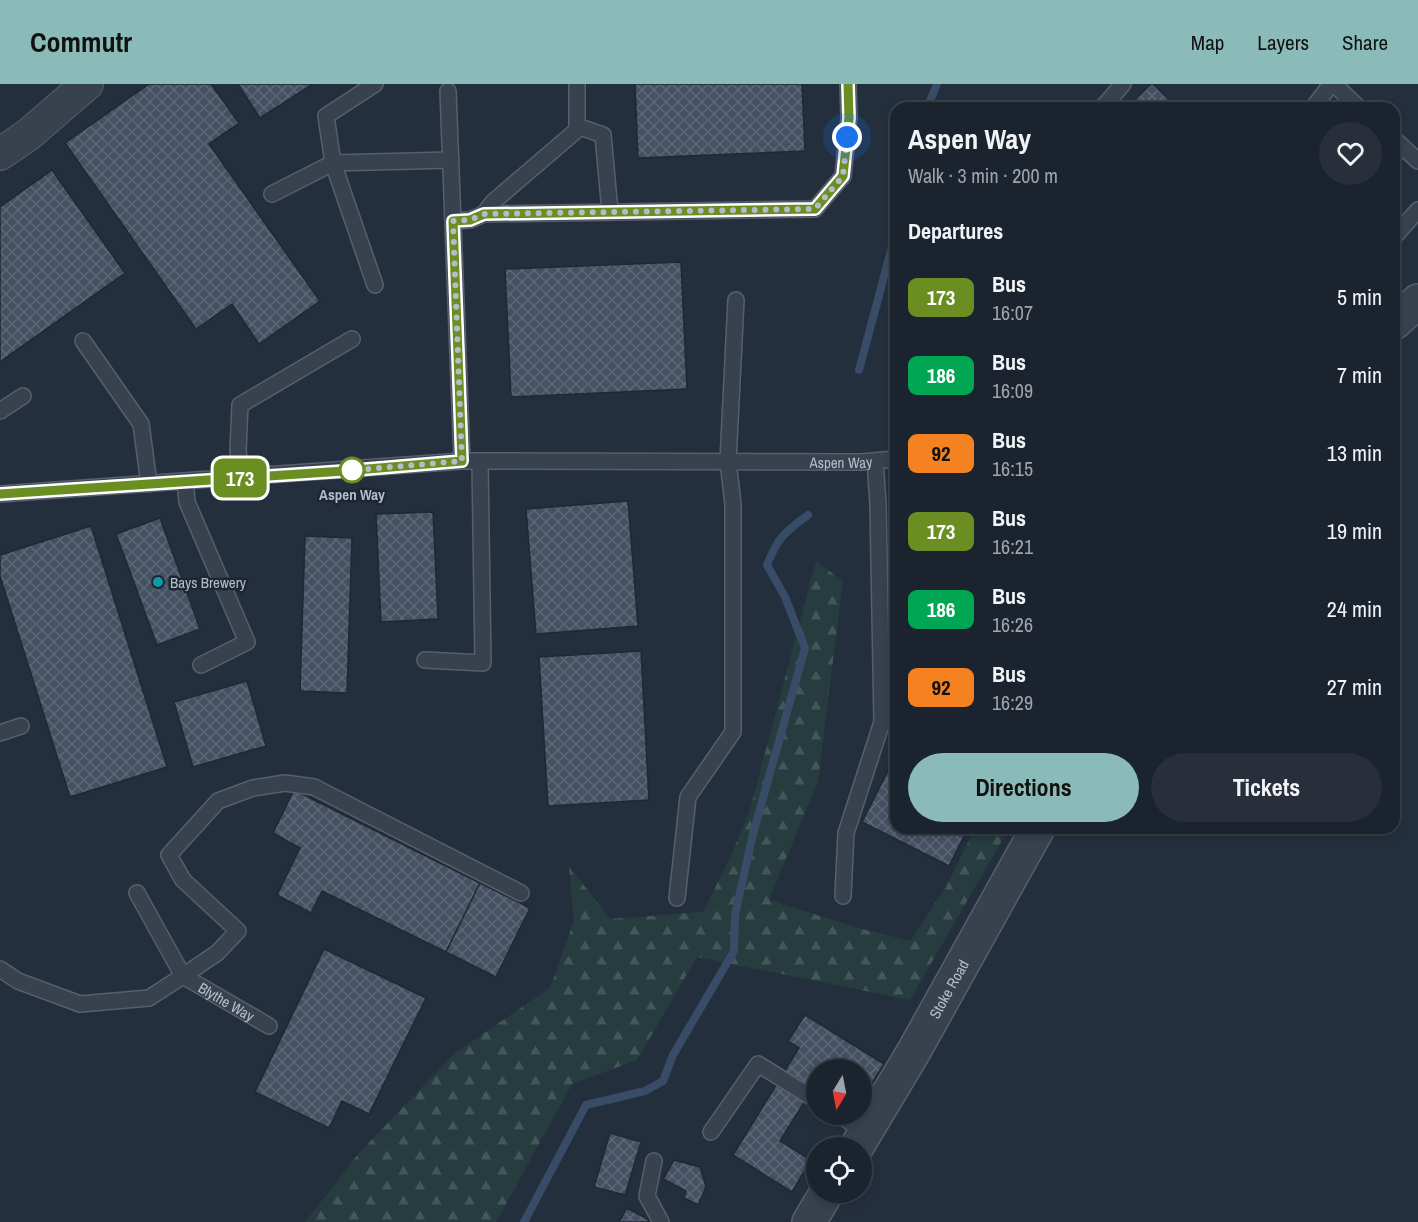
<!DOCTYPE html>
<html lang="en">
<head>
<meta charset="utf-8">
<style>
	:root { --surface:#1b232e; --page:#282f3a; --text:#f1f3f6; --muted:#a0a4aa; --line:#39404a; --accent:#8bbbb9 }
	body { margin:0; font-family:"Archivo Narrow",sans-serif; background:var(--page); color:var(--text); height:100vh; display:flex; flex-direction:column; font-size:22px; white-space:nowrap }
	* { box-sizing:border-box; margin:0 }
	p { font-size:20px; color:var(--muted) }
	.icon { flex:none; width:33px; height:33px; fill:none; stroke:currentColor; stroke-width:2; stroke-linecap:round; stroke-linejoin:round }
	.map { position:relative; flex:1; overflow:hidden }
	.details { position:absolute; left:890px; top:18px; width:510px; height:732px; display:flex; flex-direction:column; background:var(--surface); border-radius:18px; box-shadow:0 3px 9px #0003,0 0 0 2px var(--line) }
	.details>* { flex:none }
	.badge { padding:0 12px; border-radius:9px; font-size:21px; line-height:39px }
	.needle { width:39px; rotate:190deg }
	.controls { position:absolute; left:806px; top:975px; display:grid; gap:12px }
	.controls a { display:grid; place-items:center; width:66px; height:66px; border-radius:50%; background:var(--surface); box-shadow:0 3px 9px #0003,0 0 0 2px var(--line); font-size:30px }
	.you { position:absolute; width:30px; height:30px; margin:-15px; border:4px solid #fff; border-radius:50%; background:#1a73e8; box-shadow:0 0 0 9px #1a73e833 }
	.map>.badge { position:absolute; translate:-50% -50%; box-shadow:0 0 0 3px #fff }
	h2 { padding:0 18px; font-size:22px; line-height:54px }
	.round { display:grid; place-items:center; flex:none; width:63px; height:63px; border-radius:32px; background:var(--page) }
	.headline { display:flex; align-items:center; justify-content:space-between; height:102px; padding:0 18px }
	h1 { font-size:28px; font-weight:700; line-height:45px }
	.primary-button { display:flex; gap:12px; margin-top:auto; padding:12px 18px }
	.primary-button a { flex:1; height:69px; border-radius:36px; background:var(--accent); color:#111; font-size:24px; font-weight:700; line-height:69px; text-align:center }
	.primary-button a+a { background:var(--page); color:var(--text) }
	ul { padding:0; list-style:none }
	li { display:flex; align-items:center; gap:18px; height:78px; padding:0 18px }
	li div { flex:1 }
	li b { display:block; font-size:22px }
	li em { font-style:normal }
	li .badge { min-width:66px; font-weight:700; text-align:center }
	header { display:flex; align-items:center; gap:36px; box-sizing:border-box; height:84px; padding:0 30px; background:var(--accent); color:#111 }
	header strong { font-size:28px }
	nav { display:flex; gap:33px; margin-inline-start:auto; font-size:21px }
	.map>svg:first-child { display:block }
</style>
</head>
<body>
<header>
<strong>Commutr</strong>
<nav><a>Map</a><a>Layers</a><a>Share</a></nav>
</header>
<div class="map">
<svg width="1418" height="1138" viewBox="0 0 1418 1138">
	<defs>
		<pattern id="forest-firs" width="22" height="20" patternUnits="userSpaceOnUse" patternTransform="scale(1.5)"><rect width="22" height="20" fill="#263c3f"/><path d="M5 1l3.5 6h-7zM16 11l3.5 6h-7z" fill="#435659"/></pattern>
		<pattern id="building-cross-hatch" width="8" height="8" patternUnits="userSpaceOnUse" patternTransform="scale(1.5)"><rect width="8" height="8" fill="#455162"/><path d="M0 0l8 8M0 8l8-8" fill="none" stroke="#5d6877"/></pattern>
	</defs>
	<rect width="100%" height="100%" fill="#242f3e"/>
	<path fill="url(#forest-firs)" d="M816 477 843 497 818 697 769 816 862 845 910 857 946 803 975 744H1009L910 916 697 873 637 976 572 1000 496 1138H305L359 1069 455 969 550 904 574 837 569 782 610 835 703 828 730 774 749 729Z"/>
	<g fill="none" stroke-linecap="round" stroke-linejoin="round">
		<path stroke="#394c67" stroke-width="8" d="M927 24 937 0
			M859 286 896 148
			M524 1138 586 1021 645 1007 663 997 673 971 734 867 735 831 753 750 805 564 785 513 767 481C778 453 784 449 808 431"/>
	</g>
	<path fill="url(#building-cross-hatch)" stroke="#1f2835" stroke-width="1.5" d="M149 0H211L239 39 209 60 320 217 259 260 232 220 196 245 65 59Z
		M238 0H313L260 34Z
		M635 0H802L805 67 638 74Z
		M1151 0H1153L1177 24H1127Z
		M52 86 125 189 0 278V123Z
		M681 178 687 305 511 313 505 185Z
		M628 417 638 542 536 550 526 425Z
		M433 428 438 535 381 538 376 430Z
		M160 434 200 545 157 561 116 450Z
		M91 442 167 683 70 713 0 492V471Z
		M305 452 352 454 347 609 300 607Z
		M641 567 649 716 548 722 539 573Z
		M247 597 266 662 193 683 174 618Z
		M896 671V744H968L949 782 862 738Z
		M294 706 480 799 446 868 322 807 311 829 277 811 300 764 273 749Z
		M480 799 530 824 496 893 446 868Z
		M324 865 426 914 369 1030 342 1017 329 1044 255 1008Z
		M805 931 884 980 866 1009 861 1006V986L825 984 816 986V999L780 1057 811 1076 792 1108 733 1071 799 964 788 957Z
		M610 1049 641 1058 625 1111 594 1103Z
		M674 1076 700 1083 706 1103 698 1121 684 1114 686 1107 663 1095Z
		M627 1124 649 1136 648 1138H619Z"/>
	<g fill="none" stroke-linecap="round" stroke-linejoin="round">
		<defs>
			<g id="service">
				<path d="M375 0 326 32 333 79 375 201"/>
				<path d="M1334 0 1359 24"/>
				<path d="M448 7 462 377"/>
				<path d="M1102 24 1123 0"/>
				<path d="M1313 24 1331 0"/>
				<path d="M577 42 603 51 610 128"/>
				<path d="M1394 55 1418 77"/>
				<path d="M272 110 333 79 451 76"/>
				<path d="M484 130 493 118 577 46V0"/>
				<path d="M453 137 470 136 484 130 815 125 843 92 849 34 848 0"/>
				<path d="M1394 153 1418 126"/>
				<path d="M83 257 141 340 149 400"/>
				<path d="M0 327 23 312"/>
				<path d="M242 393 238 367 240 321 352 255"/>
				<path d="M185 397 187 418 247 558 201 581"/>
				<path id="s1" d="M0 410 462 377 861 378 896 375"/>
				<path d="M425 576 483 579 480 379"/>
				<path d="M0 649 21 642"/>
				<path d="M137 809 183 892 217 869 238 847 183 796 169 771 218 717 253 704 285 699 314 703 521 809"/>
				<path d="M843 812 846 749 882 638 878 420 875 377"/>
				<path d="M677 814 688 713 733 648V420L728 377 736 216"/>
				<path id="s2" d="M0 885 18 897 80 920 149 914 183 892 269 942"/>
				<path d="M838 1030 865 1048"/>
				<path d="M711 1048 758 980 816 1016"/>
				<path d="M654 1077 647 1112 661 1138"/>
			</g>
			<path id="minor" d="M0 70 28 51 87 0"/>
			<g id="tertiary">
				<path d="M1394 239 1418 217"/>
				<path id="s3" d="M856 1064 914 967 1038 744"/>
				<path d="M809 1138 827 1108"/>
			</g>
		</defs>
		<use href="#service" stroke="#565f6c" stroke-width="18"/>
		<use href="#minor" stroke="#565f6c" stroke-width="34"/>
		<use href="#tertiary" stroke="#565f6c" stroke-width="36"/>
		<use href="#service" stroke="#38414e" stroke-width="15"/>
		<use href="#minor" stroke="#38414e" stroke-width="32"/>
		<use href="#tertiary" stroke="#38414e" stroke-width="33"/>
	</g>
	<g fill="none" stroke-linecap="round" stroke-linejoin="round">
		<defs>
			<path id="line" d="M0 410 344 387 462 377 453 137 470 136 484 130 815 125 843 92 849 34 848 0"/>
		</defs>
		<use href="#line" stroke="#fff" stroke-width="14"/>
		<use href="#line" stroke="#6b8e23" stroke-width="9"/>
		<path stroke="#b4bcc9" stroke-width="6" stroke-dasharray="0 10.8" d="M352 386 344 387 462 377 453 137 470 136 484 130 815 125 843 92 847 53"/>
	</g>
	<circle fill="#fff" stroke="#6b8e23" stroke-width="3" cx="352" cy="386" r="12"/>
	<circle fill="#0f9aa8" stroke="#1d2633" stroke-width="2" cx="158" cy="498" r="6"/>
	<g text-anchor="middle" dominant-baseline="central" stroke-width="5" stroke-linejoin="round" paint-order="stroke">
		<g font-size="15" fill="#b4bcc9" stroke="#1d2633">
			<text stroke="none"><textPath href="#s1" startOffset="842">Aspen Way</textPath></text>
			<text stroke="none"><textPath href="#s3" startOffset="184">Stoke Road</textPath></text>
			<text stroke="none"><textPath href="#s2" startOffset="248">Blythe Way</textPath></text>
		</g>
		<g font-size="15" font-weight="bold" fill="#b4bcc9" stroke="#1d2633">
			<text x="352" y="410">Aspen Way</text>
		</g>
		<g font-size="15" fill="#b4bcc9" stroke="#1d2633" text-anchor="start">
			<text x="170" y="498">Bays Brewery</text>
		</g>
	</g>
</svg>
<div class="controls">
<a><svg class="needle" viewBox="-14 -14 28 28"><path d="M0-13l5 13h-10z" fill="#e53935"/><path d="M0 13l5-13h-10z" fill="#a0a4aa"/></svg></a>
<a><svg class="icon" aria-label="locate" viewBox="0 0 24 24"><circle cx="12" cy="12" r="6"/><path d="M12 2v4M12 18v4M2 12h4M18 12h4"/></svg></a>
</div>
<div class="you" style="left:847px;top:53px"></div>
<b class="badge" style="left:240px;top:394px;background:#6b8e23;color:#fff">173</b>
<section class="details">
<div class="headline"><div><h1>Aspen Way</h1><p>Walk · 3 min · 200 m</p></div><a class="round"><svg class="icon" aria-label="heart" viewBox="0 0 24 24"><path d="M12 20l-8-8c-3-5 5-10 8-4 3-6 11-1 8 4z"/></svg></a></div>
<h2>Departures</h2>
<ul>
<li><span class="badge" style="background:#6b8e23;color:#fff">173</span><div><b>Bus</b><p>16:07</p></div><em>5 min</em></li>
<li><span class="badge" style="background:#00a651;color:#fff">186</span><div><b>Bus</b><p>16:09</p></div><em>7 min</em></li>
<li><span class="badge" style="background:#f58220;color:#111">92</span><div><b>Bus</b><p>16:15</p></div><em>13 min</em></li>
<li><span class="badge" style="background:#6b8e23;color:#fff">173</span><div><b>Bus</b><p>16:21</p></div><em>19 min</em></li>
<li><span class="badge" style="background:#00a651;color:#fff">186</span><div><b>Bus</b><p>16:26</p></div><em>24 min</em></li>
<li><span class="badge" style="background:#f58220;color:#111">92</span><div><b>Bus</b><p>16:29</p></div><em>27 min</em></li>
</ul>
<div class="primary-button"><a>Directions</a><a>Tickets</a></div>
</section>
</div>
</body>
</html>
